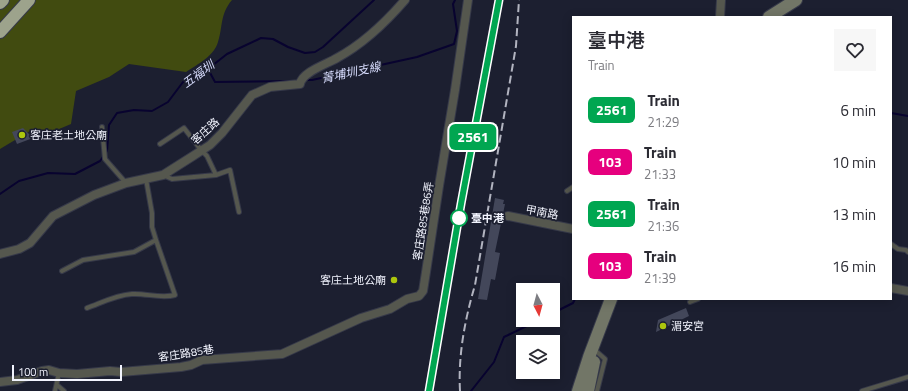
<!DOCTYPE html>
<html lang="en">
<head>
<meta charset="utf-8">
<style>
	:root { --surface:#fff; --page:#f7f7f7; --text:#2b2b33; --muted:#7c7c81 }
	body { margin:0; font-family:"Titillium Web","Noto Sans TC",sans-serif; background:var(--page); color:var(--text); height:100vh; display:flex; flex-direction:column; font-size:15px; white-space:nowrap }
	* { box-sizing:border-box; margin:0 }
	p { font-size:13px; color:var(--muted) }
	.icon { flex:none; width:22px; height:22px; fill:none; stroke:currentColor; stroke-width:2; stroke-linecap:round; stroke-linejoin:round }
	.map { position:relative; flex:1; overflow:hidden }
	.sheet { position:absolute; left:572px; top:16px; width:320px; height:284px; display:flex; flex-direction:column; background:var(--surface); border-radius:0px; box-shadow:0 2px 10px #0003 }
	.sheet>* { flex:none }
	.badge { padding:0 8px; border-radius:6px; font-size:14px; line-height:26px }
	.needle { width:26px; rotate:174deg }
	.fabs { position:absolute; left:516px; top:283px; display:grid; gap:8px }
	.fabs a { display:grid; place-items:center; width:44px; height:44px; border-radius:0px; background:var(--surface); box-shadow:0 2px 10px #0003; font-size:20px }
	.scale { position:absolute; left:12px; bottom:10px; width:110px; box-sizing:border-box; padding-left:4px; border:2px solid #f2f4fe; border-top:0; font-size:11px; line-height:14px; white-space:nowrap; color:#f2f4fe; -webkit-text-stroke:3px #1c1f30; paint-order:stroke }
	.map>.badge { position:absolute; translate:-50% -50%; box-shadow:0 0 0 2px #fff }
	.round { display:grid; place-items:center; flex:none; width:42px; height:42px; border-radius:0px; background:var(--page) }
	.headline { display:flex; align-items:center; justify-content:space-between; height:68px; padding:0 16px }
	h1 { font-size:19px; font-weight:600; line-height:30px }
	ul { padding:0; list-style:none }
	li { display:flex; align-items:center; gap:12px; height:52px; padding:0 16px }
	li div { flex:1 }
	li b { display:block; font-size:15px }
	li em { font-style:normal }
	li .badge { min-width:44px; font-weight:700; text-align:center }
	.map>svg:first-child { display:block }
</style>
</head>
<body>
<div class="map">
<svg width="908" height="391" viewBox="0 0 908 391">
	<rect width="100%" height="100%" fill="#1c1f30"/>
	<path fill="#414b10" d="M0 0H232C220 14 223 26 218 42 214 56 198 64 186 72L129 64 109 77 76 91 71 124 52 132 30 131 0 149Z"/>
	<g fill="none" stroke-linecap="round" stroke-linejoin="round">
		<path stroke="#08032f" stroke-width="2" d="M208 69 215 82 295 81
			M306 80H312L417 57 454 44 457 31 453 4 455 0
			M891 113 908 116
			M0 194 19 181 48 173 75 174 100 161 107 151 109 125 117 113 134 110 152 111 168 102 183 82 208 69 227 54 261 38 273 39 288 47 305 53 315 52 323 47 374 0
			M553 313 573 303 575 299
			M471 391 494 362 504 337 539 320"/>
	</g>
	<path fill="#43475a" d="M23 128 33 138 17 144 12 132Z
		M495 198 504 200 503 204H505L495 252 500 253 495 280 491 279 487 300 478 299Z
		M686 308 689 316 656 332 658 320Z"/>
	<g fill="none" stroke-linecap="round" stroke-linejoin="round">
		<defs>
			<path id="lane" d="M102 127 105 159 126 183
				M160 144 184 128 201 150 207 156 216 175 230 170 239 212
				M163 175 172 179 216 175
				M567 191 573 187
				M891 244 898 249 906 250 908 252
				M62 271 83 260 134 252 156 240
				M690 302 698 299
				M87 308C101 303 116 295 132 294 146 293 161 299 175 295L156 240 152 227V213L146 179
				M57 385 64 391
				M55 391 59 373
				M597 391 605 359 597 352
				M862 391 908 377"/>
			<path id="street" d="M720 17 721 0
				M508 216 573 229
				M0 254 19 249 30 243 53 216 94 195 126 183 163 175 193 156 210 145 222 133 252 95 270 87 300 84C302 72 327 64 337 58 363 44 386 22 405 0
				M891 288 908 291
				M0 382 17 380 42 371 49 370 59 373 77 374 110 371 121 372 181 367 191 365 202 360 282 354 361 318 390 309 407 299 419 296 423 291 426 272 439 186 455 90 468 0"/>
			<path id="secondary" d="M769 17 796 0
				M578 391 589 357 611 299
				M588 391 594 362"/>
			<path id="highway" d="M0 3 3 0
				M0 32 29 0"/>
		</defs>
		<use href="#lane" stroke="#363949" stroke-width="6"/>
		<use href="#street" stroke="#363949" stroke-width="10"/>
		<use href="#secondary" stroke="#363949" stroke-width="14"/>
		<use href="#highway" stroke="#363949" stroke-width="14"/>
		<use href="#lane" stroke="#55574e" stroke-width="4"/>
		<use href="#street" stroke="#55574e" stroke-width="8"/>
		<use href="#secondary" stroke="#727667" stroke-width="12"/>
		<use href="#highway" stroke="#9da38c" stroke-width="12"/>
		<path stroke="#b2b4c0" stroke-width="2" stroke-dasharray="8 4" stroke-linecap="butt" d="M429 391 458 218 499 0
			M460 391C458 355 465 319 475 285L516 46 519 0"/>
	</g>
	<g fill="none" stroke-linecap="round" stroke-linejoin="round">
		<defs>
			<path id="line" d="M429 391 461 204 499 0"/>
		</defs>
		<use href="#line" stroke="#fff" stroke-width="9"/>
		<use href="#line" stroke="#00a651" stroke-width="6"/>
	</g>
	<g fill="#adc60d" stroke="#1c1f30" stroke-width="1.5">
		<circle cx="22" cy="135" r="4"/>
		<circle cx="394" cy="280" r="4"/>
		<circle cx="663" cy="326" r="4"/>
	</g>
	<circle fill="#fff" stroke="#00a651" stroke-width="2" cx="459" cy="218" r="8"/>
	<g text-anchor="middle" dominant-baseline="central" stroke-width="3.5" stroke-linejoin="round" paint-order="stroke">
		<g font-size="11" fill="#f2f4fe" stroke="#1c1f30">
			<text transform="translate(205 131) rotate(-42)">客庄路</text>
			<text transform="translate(542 212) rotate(11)">甲南路</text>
			<text transform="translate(423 221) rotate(-81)">客庄路85巷86弄</text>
			<text transform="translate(186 353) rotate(-9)">客庄路85巷</text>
		</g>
		<g font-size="11" fill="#f2f4fe" stroke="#1c1f30" text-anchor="start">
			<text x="30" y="135">客庄老土地公廟</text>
			<text x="386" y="280" text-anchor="end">客庄土地公廟</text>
			<text x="671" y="326">湄安宮</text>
		</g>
		<g font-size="11" font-weight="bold" fill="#f2f4fe" stroke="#1c1f30" text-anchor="start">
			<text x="471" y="218">臺中港</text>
		</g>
		<g font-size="12" font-style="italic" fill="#d5dafb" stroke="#1c1f30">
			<text transform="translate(351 72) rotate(-12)">菁埔圳支線</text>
			<text transform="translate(198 74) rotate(-36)">五福圳</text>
		</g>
	</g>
</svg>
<div class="fabs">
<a><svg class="needle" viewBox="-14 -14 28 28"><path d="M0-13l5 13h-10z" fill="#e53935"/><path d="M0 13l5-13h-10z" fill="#7c7c81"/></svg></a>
<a><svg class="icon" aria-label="layers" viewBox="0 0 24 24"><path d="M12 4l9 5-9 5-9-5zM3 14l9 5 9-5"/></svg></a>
</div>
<div class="scale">100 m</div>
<b class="badge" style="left:473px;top:137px;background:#00a651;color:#fff">2561</b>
<section class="sheet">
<div class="headline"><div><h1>臺中港</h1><p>Train</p></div><a class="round"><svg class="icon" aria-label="heart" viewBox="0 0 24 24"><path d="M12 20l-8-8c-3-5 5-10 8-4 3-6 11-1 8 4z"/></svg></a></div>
<ul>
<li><span class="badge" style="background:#00a651;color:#fff">2561</span><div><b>Train</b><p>21:29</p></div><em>6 min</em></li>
<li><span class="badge" style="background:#e6007e;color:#fff">103</span><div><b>Train</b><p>21:33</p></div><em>10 min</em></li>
<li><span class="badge" style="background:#00a651;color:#fff">2561</span><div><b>Train</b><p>21:36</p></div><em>13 min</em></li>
<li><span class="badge" style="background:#e6007e;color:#fff">103</span><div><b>Train</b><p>21:39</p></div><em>16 min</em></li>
</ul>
</section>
</div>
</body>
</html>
